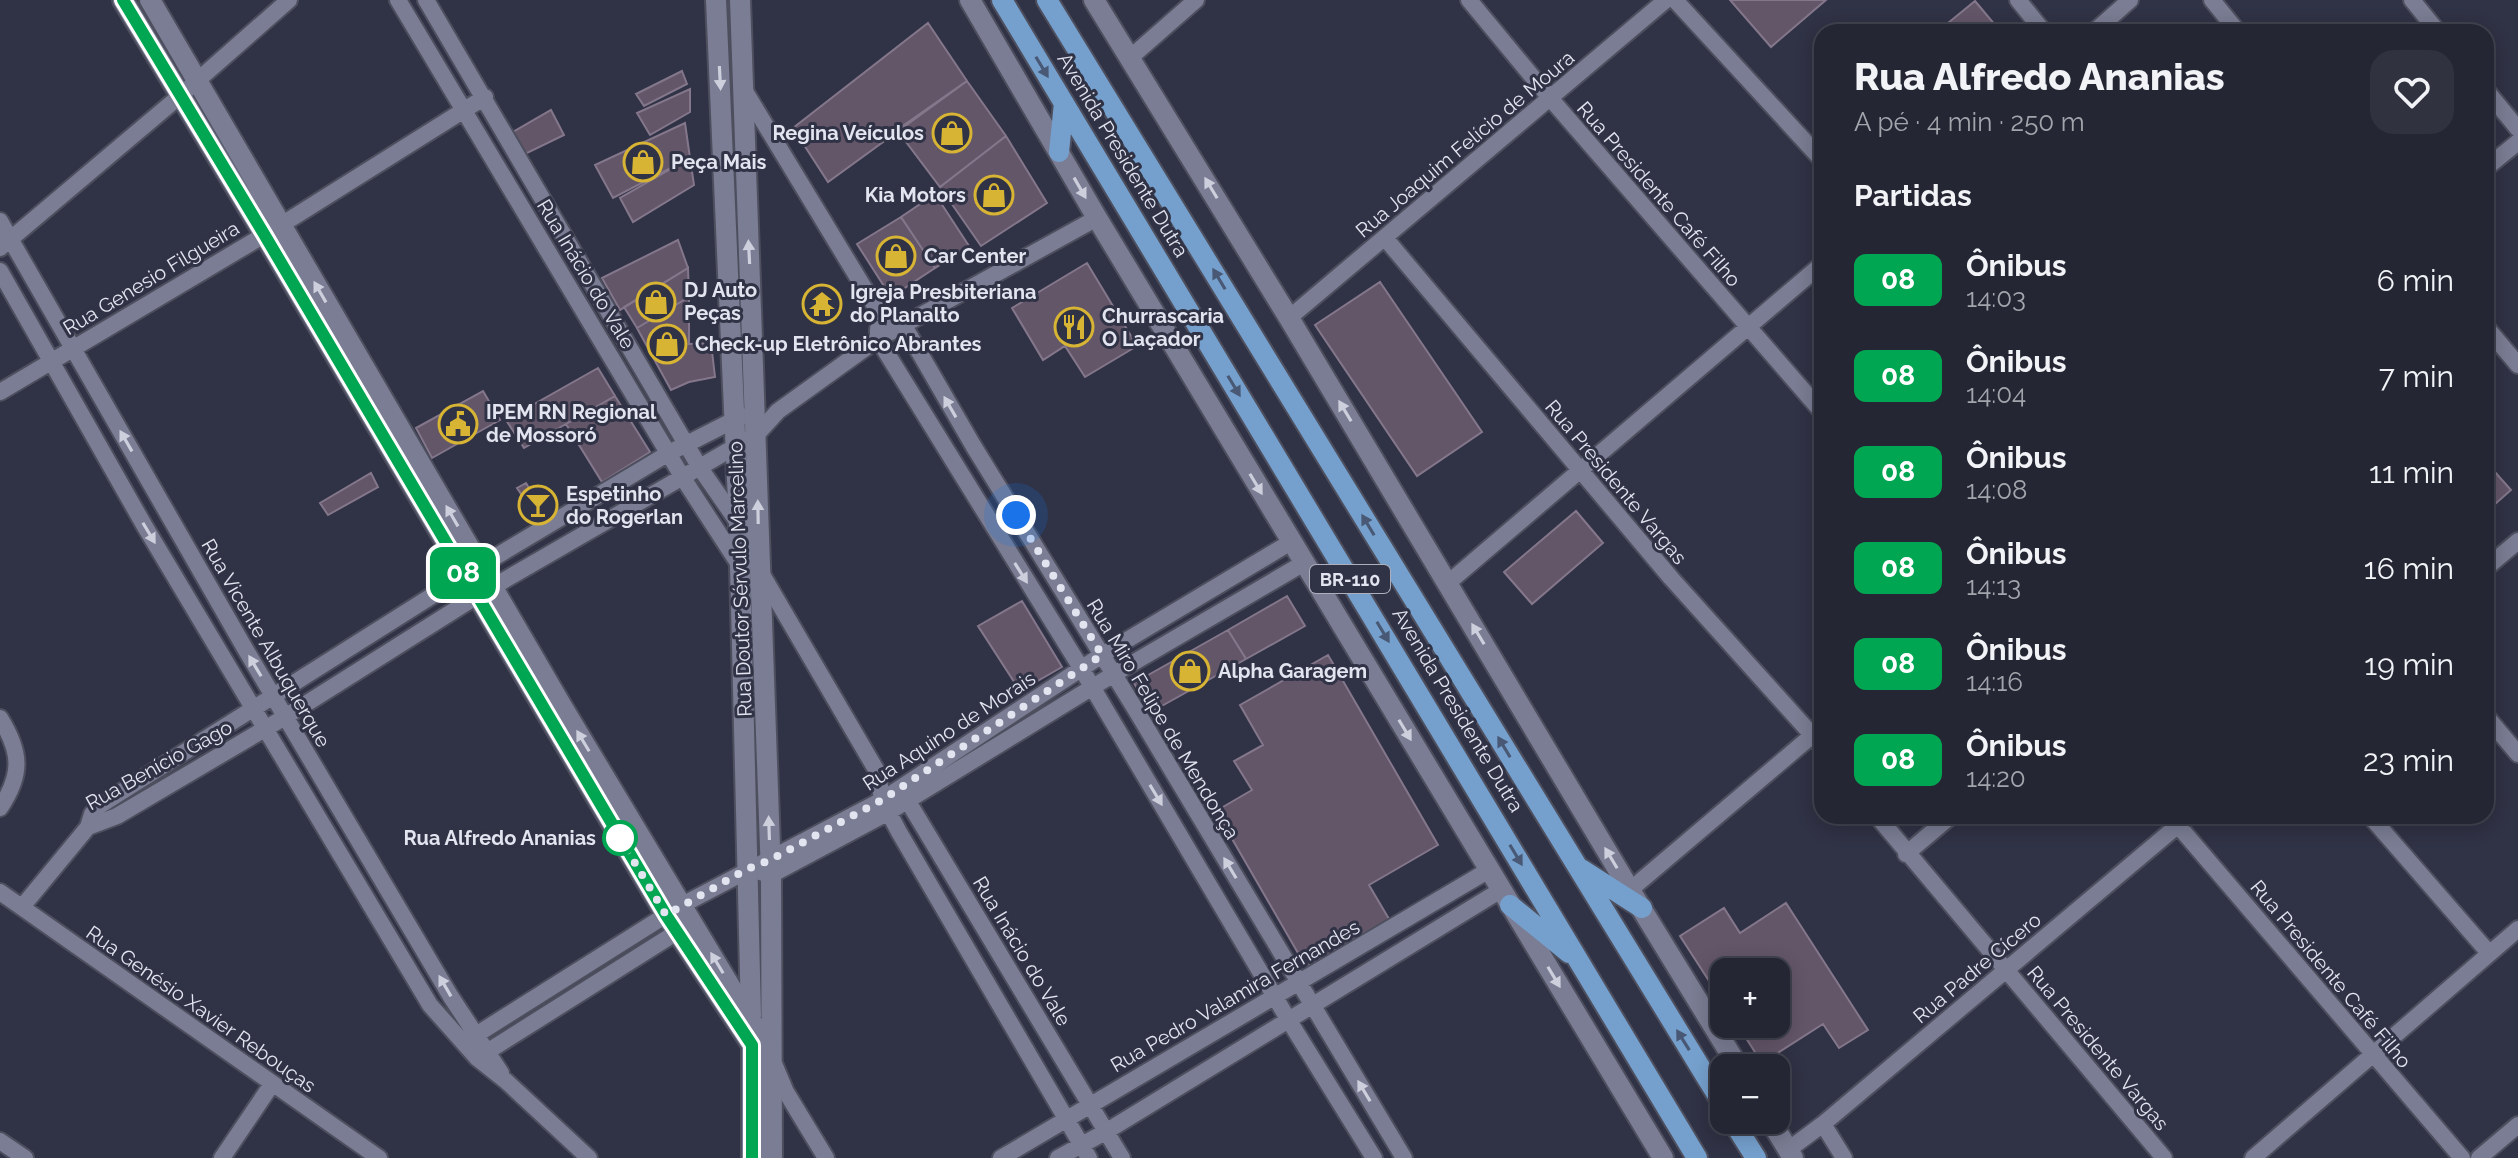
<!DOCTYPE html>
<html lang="pt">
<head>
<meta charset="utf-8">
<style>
	:root { --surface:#242634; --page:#303240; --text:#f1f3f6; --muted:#a3a5ac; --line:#41434f }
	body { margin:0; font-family:Raleway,sans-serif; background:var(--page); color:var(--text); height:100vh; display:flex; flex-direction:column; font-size:30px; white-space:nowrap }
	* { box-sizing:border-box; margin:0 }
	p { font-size:26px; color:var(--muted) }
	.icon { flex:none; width:44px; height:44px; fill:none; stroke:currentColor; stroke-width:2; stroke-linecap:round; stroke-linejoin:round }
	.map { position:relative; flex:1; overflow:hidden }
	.side { position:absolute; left:1814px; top:24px; width:680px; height:800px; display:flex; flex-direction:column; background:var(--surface); border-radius:24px; box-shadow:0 4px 20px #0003,0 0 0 2px var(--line) }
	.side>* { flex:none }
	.badge { padding:0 16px; border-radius:12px; font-size:28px; line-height:52px }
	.buttons { position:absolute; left:1710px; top:958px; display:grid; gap:16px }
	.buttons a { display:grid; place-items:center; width:80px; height:80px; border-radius:16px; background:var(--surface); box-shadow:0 4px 20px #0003,0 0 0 2px var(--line); font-size:40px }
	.you { position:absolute; width:40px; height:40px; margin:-20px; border:6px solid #fff; border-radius:50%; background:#1a73e8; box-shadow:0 0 0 12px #1a73e833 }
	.map>.badge { position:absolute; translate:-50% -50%; box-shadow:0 0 0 4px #fff }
	h2 { padding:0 40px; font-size:30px; line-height:72px }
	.round { display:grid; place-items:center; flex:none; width:84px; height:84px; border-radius:24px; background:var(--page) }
	.headline { display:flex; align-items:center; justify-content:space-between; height:136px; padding:0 40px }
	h1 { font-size:38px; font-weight:800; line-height:60px }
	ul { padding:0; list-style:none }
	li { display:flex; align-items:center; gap:24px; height:96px; padding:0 40px }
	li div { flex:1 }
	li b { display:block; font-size:30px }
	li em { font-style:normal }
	li .badge { min-width:88px; font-weight:700; text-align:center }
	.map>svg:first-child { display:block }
</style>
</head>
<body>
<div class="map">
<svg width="2518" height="1158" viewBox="0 0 2518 1158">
	<rect width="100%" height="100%" fill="#303245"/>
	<path fill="#635669" stroke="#84778b" stroke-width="2" d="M1730 0H1826L1771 47Z
		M1975 1 2001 32H1937Z
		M928 23 967 81 828 182 793 128Z
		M682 71 687 84 644 106 636 94Z
		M967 81 1006 136 940 187 897 130Z
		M690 89V112L650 135 637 113Z
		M551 110 564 135 525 154 513 132Z
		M685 123 690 158 613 198 595 165Z
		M1006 136 1047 203 981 246 940 187Z
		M690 158 694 185 633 222 620 198Z
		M935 194 969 246 935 268 901 217Z
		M901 217 935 268 891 297 857 244Z
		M678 240 688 268 620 310 602 278Z
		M1087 263 1137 346 1085 377 1065 346 1043 360 1012 308Z
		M688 268 689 297 637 328 624 307Z
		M1380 282 1482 432 1417 476 1315 325Z
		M689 297V344L711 343 715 377 689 382 671 390 637 328Z
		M598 368 615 396 524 448 506 420Z
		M483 391 500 420 432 458 416 428Z
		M615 396 650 452 602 482 566 424Z
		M2486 462 2511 490 2486 512Z
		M371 473 378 487 328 515 320 503Z
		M526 483 535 498 541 495 552 512 539 520 517 488Z
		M1576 511 1603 543 1532 604 1504 572Z
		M1287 596 1305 626 1246 659 1228 630Z
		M1022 601 1062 667 1020 691 978 626Z
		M1228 630 1246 659 1151 712 1134 683Z
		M1328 655 1438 845 1369 885 1389 919 1306 967 1216 811 1252 790 1234 761 1263 745 1240 705Z
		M1786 903 1868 1030 1839 1048 1823 1024 1762 1063 1737 1024H1776V972H1724V1004L1680 936 1724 908 1740 933Z"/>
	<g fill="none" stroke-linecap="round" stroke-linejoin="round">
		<defs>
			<path id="minor" d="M398 0 683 478 740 566
				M426 0 700 468 739 524
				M1469 0 1550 98 1822 412
				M1675 0 1822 160
				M2018 0 2044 32
				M2212 0 2238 32
				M2412 0 2438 32
				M2094 32 2130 0
				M1131 57 1196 0
				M743 88 878 311 903 324 974 447 1134 707 1404 1158
				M2486 90 2518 129
				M2486 168 2518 142
				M0 221 247 652 451 997 501 1073
				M1385 238 1671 578 1822 746
				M0 248 181 95 289 0
				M0 271 144 525 430 1005 477 1058 506 1081 589 1158
				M1289 318 1666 0
				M2486 327 2518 365
				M878 329V339L1081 668 1288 1019 1374 1158
				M0 392 281 225 485 97
				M2486 568 2518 541
				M760 571 878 773 882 800 899 832 1089 1158
				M1448 583 1822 264
				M2486 716 2518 754
				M0 718C21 752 23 774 0 808
				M903 793 1122 1158
				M1877 816 2164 1158
				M2170 816 2462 1158
				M2370 816 2489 953
				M88 827 117 816 285 717 477 596 757 434 778 411 878 339 1097 218
				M1906 854 1951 816
				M760 872 771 875 889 812 1114 674 1304 563
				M1630 890 1821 728
				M0 892 379 1158
				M22 907 88 827 92 814 99 806 465 575 669 453 742 416
				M468 1040 682 905 882 800 1102 655 1291 542
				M482 1055 677 932 679 922
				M773 1061 786 1092 826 1158
				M1823 1124 1844 1158
				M0 1141 25 1158
				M1788 1150 1823 1124 2189 816
				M222 1158 272 1084
				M1001 1158 1489 870
				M1058 1158 1107 1131 1501 890
				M2253 1158 2518 929
				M2479 1158 2518 1125"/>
			<path id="tertiary" d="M970 0 1097 218 1663 1158
				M1094 0 1289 318 1630 890 1739 1068
				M1770 1120 1793 1158"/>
			<path id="secondary" d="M123 0 264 234 666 915 752 1045 771 1080
				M150 0 563 708 763 1041
				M716 0 739 524 751 1015
				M740 0 771 875 772 1158
				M752 1047V1158"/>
			<path id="primary" d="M1002 0 1697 1158
				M1047 0 1724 1106
				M1059 152 1064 103
				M1581 869 1642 908
				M1510 905 1569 953
				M1732 1120 1756 1158"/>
		</defs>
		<use href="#minor" stroke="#4d4f5e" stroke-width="20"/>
		<use href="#tertiary" stroke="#4d4f5e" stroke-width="24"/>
		<use href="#secondary" stroke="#4d4f5e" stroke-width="24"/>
		<use href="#primary" stroke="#4d4f5e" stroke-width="24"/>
		<use href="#minor" stroke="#7a7d93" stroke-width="16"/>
		<use href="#tertiary" stroke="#7a7d93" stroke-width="20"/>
		<use href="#secondary" stroke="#7a7d93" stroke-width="20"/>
		<use href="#primary" stroke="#75a0cd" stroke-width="20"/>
	</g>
	<defs><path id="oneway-solid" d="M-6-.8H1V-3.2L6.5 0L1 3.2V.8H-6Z" transform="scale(2)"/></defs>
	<g fill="#485875">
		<use href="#oneway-solid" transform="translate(1042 67) rotate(59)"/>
		<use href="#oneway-solid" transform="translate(1219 279) rotate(-121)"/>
		<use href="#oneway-solid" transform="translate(1234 386) rotate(59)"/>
		<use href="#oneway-solid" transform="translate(1368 525) rotate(-121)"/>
		<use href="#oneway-solid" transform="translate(1383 632) rotate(59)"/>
		<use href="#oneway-solid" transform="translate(1504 747) rotate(-121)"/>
		<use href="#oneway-solid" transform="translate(1516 855) rotate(59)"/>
		<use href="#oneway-solid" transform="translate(1683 1040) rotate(-122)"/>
	</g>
	<g fill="#cdcfdd">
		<use href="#oneway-solid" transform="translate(720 78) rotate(87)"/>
		<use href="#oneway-solid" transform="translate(1080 188) rotate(60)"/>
		<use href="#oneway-solid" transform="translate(1211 188) rotate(-121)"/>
		<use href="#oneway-solid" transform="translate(749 252) rotate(-93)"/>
		<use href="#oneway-solid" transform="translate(320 292) rotate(-120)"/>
		<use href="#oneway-solid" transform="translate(950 407) rotate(-120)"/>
		<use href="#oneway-solid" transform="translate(1345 411) rotate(-121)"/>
		<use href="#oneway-solid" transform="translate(126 441) rotate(-120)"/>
		<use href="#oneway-solid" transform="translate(1256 484) rotate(59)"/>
		<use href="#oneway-solid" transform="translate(758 512) rotate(-91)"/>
		<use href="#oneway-solid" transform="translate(452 516) rotate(-120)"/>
		<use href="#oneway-solid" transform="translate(149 533) rotate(59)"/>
		<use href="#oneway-solid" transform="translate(1021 573) rotate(58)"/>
		<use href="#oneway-solid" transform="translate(1478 634) rotate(-121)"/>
		<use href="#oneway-solid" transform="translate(255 666) rotate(-121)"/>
		<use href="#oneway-solid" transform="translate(1405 730) rotate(59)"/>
		<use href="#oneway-solid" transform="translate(583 741) rotate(-121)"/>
		<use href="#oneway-solid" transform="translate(1156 795) rotate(59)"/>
		<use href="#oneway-solid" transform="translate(769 828) rotate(-92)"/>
		<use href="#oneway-solid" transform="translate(1611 858) rotate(-121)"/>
		<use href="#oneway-solid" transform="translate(1230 868) rotate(-121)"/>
		<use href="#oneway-solid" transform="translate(717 963) rotate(-121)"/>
		<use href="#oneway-solid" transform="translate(1554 977) rotate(59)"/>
		<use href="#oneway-solid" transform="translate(445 986) rotate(-120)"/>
		<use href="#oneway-solid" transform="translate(1364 1091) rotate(-121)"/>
	</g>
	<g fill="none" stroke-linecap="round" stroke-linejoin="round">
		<defs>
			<path id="line" d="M123 0 264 234 666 915 752 1045V1158"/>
		</defs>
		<use href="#line" stroke="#fff" stroke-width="18"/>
		<use href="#line" stroke="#00a651" stroke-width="12"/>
		<path stroke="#e2e4f0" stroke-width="8" stroke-dasharray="0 14.4" d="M620 838 666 915 747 869 770 860 882 800 1102 655 1016 515"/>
	</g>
	<defs>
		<symbol id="shop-ring" viewBox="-11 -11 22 22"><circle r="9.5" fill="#303245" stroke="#d7b434" stroke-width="1.5"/><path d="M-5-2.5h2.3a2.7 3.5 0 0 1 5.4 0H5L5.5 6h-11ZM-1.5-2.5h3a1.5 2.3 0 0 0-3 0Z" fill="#d7b434"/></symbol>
		<symbol id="temple-ring" viewBox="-11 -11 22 22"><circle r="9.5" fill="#303245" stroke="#d7b434" stroke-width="1.5"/><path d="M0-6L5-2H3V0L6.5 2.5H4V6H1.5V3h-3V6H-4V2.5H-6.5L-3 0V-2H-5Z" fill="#d7b434"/></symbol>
		<symbol id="restaurant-ring" viewBox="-11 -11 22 22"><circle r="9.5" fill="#303245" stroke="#d7b434" stroke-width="1.5"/><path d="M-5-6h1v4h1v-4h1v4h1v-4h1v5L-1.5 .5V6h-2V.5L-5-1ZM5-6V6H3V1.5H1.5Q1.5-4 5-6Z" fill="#d7b434"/></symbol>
		<symbol id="civic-ring" viewBox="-11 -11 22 22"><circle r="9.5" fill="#303245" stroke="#d7b434" stroke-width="1.5"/><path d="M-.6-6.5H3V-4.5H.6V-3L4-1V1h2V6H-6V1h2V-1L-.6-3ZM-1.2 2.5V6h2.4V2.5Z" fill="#d7b434"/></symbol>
		<symbol id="bar-ring" viewBox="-11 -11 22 22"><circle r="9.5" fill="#303245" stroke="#d7b434" stroke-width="1.5"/><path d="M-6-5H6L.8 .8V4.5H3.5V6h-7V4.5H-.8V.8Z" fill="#d7b434"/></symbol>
	</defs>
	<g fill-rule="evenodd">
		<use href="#shop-ring" x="930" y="111" width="44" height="44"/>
		<use href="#shop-ring" x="621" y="140" width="44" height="44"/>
		<use href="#shop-ring" x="972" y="173" width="44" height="44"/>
		<use href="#shop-ring" x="874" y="234" width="44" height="44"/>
		<use href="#shop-ring" x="634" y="280" width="44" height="44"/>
		<use href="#temple-ring" x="800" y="282" width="44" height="44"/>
		<use href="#restaurant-ring" x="1052" y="305" width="44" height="44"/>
		<use href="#shop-ring" x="645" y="322" width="44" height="44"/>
		<use href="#civic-ring" x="436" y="402" width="44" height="44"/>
		<use href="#bar-ring" x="516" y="483" width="44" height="44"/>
		<use href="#shop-ring" x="1168" y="649" width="44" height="44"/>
	</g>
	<circle fill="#fff" stroke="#00a651" stroke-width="4" cx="620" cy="838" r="16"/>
	<g text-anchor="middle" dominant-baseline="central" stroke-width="6" stroke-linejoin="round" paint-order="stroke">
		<rect fill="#303245" stroke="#adafbd" stroke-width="2" x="1310" y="565" width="80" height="28" rx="6"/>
		<g font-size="18" font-weight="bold" fill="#e2e4f0">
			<text x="1350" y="579">BR-110</text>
		</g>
		<g font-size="20" font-weight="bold" fill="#e2e4f0" stroke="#303245" text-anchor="start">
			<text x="924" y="133" text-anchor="end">Regina Veículos</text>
			<text x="671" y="162">Peça Mais</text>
			<text x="966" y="195" text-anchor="end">Kia Motors</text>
			<text x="924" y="256">Car Center</text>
			<text x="684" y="290">DJ Auto<tspan x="684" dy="23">Peças</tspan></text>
			<text x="850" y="292">Igreja Presbiteriana<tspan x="850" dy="23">do Planalto</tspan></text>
			<text x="1102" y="316">Churrascaria<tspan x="1102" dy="23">O Laçador</tspan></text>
			<text x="695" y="344">Check-up Eletrônico Abrantes</text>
			<text x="486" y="412">IPEM RN Regional<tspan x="486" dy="23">de Mossoró</tspan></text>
			<text x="566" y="494">Espetinho<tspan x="566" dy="23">do Rogerlan</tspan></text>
			<text x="1218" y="671">Alpha Garagem</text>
		</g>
		<g font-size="20" fill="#e2e4f0" stroke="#303245">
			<text transform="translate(1465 144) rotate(-40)">Rua Joaquim Felício de Moura</text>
			<text transform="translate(1123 155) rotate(59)">Avenida Presidente Dutra</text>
			<text transform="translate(1659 194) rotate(49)">Rua Presidente Café Filho</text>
			<text transform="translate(586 274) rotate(59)">Rua Inácio do Vale</text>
			<text transform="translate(151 278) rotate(-31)">Rua Genesio Filgueira</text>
			<text transform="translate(1616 482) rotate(50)">Rua Presidente Vargas</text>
			<text transform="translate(740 579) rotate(-92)">Rua Doutor Sérvulo Marcelino</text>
			<text transform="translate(266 643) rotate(60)">Rua Vicente Albuquerque</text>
			<text transform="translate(1458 710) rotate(59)">Avenida Presidente Dutra</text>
			<text transform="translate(1163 719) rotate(59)">Rua Miro Felipe de Mendonça</text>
			<text transform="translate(949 731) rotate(-33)">Rua Aquino de Morais</text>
			<text transform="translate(159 765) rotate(-29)">Rua Benício Gago</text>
			<text transform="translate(1022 951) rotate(59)">Rua Inácio do Vale</text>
			<text transform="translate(1977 968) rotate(-40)">Rua Padre Cícero</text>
			<text transform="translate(2331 974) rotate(50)">Rua Presidente Café Filho</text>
			<text transform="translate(1235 996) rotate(-30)">Rua Pedro Valamira Fernandes</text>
			<text transform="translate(201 1009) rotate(35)">Rua Genésio Xavier Rebouças</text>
			<text transform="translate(2098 1048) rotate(50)">Rua Presidente Vargas</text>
		</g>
		<g font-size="20" font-weight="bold" fill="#e2e4f0" stroke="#303245" text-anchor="end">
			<text x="596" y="838">Rua Alfredo Ananias</text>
		</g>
	</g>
</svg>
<div class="buttons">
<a>+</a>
<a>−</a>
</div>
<div class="you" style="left:1016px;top:515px"></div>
<b class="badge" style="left:463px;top:573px;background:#00a651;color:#fff">08</b>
<section class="side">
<div class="headline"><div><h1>Rua Alfredo Ananias</h1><p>A pé · 4 min · 250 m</p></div><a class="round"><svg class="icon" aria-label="heart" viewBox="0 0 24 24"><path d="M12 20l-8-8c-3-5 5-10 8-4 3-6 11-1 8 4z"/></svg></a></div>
<h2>Partidas</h2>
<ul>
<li><span class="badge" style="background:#00a651;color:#fff">08</span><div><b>Ônibus</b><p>14:03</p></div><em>6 min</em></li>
<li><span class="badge" style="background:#00a651;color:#fff">08</span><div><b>Ônibus</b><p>14:04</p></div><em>7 min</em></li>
<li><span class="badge" style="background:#00a651;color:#fff">08</span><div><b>Ônibus</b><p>14:08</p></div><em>11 min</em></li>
<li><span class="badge" style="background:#00a651;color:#fff">08</span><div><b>Ônibus</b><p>14:13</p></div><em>16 min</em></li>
<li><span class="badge" style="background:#00a651;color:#fff">08</span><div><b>Ônibus</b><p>14:16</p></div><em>19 min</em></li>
<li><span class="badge" style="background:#00a651;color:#fff">08</span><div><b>Ônibus</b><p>14:20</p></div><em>23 min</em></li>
</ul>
</section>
</div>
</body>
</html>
